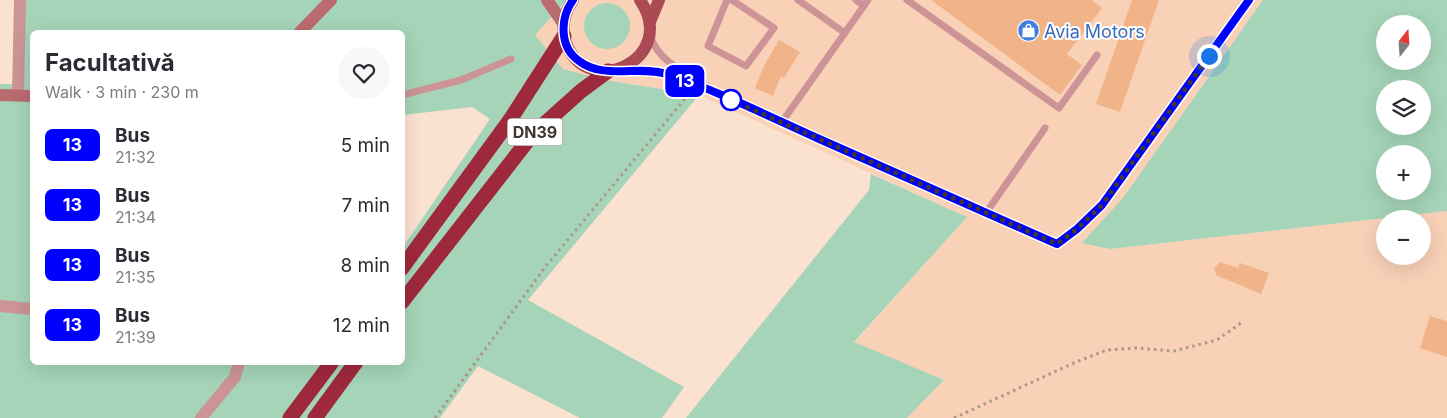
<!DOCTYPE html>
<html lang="en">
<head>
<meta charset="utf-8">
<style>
	:root { --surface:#fff; --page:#f7f7f7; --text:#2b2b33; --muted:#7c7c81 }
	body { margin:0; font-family:Inter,sans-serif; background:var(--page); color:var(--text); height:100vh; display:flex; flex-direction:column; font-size:19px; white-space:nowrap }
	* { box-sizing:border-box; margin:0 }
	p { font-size:16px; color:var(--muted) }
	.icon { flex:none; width:28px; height:28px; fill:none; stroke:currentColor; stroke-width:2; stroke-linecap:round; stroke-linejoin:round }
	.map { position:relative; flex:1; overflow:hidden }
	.panel { position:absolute; left:30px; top:30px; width:375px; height:335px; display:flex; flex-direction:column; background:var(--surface); border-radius:8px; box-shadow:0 5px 20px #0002 }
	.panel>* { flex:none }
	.badge { padding:0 10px; border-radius:8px; font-size:18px; line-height:32px }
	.needle { width:32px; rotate:17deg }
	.controls { position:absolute; left:1376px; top:15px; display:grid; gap:10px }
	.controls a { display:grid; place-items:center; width:55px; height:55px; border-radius:50%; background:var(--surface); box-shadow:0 5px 20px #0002; font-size:25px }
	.you { position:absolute; width:25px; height:25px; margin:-12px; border:4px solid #fff; border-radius:50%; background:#1a73e8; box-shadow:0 0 0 8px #1a73e833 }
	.map>.badge { position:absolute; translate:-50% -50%; box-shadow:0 0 0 2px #fff }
	.round { display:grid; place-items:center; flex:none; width:52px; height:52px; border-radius:26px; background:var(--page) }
	.overview { display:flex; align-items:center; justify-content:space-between; height:85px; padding:0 15px }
	h1 { font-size:24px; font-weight:700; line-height:38px }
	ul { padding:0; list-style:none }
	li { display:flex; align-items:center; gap:15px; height:60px; padding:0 15px }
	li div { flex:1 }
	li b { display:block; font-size:19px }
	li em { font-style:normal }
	li .badge { min-width:55px; font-weight:700; text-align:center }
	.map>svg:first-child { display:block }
</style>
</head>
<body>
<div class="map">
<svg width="1447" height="418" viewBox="0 0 1447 418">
	<rect width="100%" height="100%" fill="#fbe1d0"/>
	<path fill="#f8d1b7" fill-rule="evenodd" d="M567 0H1263L1123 198 1083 243 1110 249 1447 211V418H907L944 380 854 343 967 217 699 95 605 80 563 69 535 35ZM1385 219H1422V256H1385Z"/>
	<path fill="#a5d4b8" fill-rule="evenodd" d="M15 0H567L535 35 563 69 605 80 699 95 528 300 684 387 662 418H580L478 366 440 418H0V84H18ZM32 32H402L403 115 472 107 490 119 403 247 402 362H32Z
		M1263 0H1447V211L1110 249 1082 243 1123 198ZM1385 24H1422V61H1385ZM1385 89H1422V126H1385ZM1385 154H1422V191H1385Z
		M584 26a23 23 0 1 1 46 0a23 23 0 1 1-46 0Z
		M871 174 967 217 854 342 944 380 907 418H686L869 190Z"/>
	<path fill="#f1b388" d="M931 0H1092L1102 8 1067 54 1082 65 1060 95Z
		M1132 0H1159L1120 112 1096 104Z
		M779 40 800 52 784 78 781 76 773 96 755 88 764 66Z
		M1220 262 1238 268 1240 263 1269 273 1261 294 1216 275 1214 268Z
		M1430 316 1447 321V357L1420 348Z"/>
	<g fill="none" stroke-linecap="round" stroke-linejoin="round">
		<path stroke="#ab978a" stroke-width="3" stroke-dasharray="2.5 4" stroke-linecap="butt" d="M435 418 546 266 689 94
			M954 418 1076 362 1107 350 1136 348 1174 351 1217 340 1244 321"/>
		<path stroke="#cc9496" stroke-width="7" d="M727 0 708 46 746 66 774 28 732 0
			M798 0 845 33
			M856 0 864 6
			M907 0 1059 108 1097 55
			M651 37C657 60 687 74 707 86
			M623 70 665 74 724 96 1057 244 1077 229 1102 205 1249 0
			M402 95 461 80 511 59
			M782 122 868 0
			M986 213 1045 128"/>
		<path stroke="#cc9496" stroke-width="12" d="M18 95 20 0
			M0 306 32 309
			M201 418 235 377 239 362"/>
		<path stroke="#bb6a6f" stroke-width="12" d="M547 0 563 23
			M300 32 331 0
			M0 95 32 96"/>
		<path stroke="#ac4a53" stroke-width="12" d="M573 0C564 13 561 28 566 43 588 102 680 58 640 0
			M650 22 659 0"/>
		<path stroke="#9e293c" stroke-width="15" d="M402 268 510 120 564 36
			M402 302 533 134 581 91 608 71
			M290 418 332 362
			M315 418 356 362"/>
	</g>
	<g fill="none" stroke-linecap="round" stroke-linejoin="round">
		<defs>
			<path id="line" d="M573 0C560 18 559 47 579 61 604 80 638 65 667 74 718 91 768 116 817 138 897 173 977 209 1057 244L1077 229 1102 205 1249 0"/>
		</defs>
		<use href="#line" stroke="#fff" stroke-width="11"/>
		<use href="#line" stroke="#00f" stroke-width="8"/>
		<path stroke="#43362e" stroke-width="5" stroke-dasharray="0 9" d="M731 100 1057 244 1077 229 1102 205 1209 56"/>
	</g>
	<defs>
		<symbol id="shop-disc" viewBox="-11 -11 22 22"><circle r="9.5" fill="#3f7fe0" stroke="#fff"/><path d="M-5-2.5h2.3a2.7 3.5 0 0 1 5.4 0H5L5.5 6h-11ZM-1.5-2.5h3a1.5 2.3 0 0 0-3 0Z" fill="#fff"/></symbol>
	</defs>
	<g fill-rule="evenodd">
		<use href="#shop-disc" x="1016" y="18" width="25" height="25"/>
	</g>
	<circle fill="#fff" stroke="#00f" stroke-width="2.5" cx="731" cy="100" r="10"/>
	<g text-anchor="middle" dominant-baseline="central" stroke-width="4" stroke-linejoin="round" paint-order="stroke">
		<rect fill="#fff" stroke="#7b726d" stroke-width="1" x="507.5" y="118.5" width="55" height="27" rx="4"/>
		<g font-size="16" font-weight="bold" fill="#43362e">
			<text x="535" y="132">DN39</text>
		</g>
		<g font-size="18" fill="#366cbe" stroke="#fff" text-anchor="start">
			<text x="1044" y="31">Avia Motors</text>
		</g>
	</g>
</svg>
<div class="controls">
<a><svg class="needle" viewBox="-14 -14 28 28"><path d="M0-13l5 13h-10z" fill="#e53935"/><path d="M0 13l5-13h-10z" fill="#7c7c81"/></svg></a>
<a><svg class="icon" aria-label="layers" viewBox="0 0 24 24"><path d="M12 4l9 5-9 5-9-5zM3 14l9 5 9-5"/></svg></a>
<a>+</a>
<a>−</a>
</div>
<div class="you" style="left:1209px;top:56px"></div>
<b class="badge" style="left:685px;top:81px;background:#00f;color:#fff">13</b>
<section class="panel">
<div class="overview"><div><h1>Facultativă</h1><p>Walk · 3 min · 230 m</p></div><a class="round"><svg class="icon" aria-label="heart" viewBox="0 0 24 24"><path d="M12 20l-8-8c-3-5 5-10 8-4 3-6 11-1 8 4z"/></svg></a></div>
<ul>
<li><span class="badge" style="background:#00f;color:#fff">13</span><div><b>Bus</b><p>21:32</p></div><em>5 min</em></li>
<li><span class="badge" style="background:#00f;color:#fff">13</span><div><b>Bus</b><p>21:34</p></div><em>7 min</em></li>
<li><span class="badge" style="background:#00f;color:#fff">13</span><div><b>Bus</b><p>21:35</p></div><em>8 min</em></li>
<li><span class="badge" style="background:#00f;color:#fff">13</span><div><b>Bus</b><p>21:39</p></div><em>12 min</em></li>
</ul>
</section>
</div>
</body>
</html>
